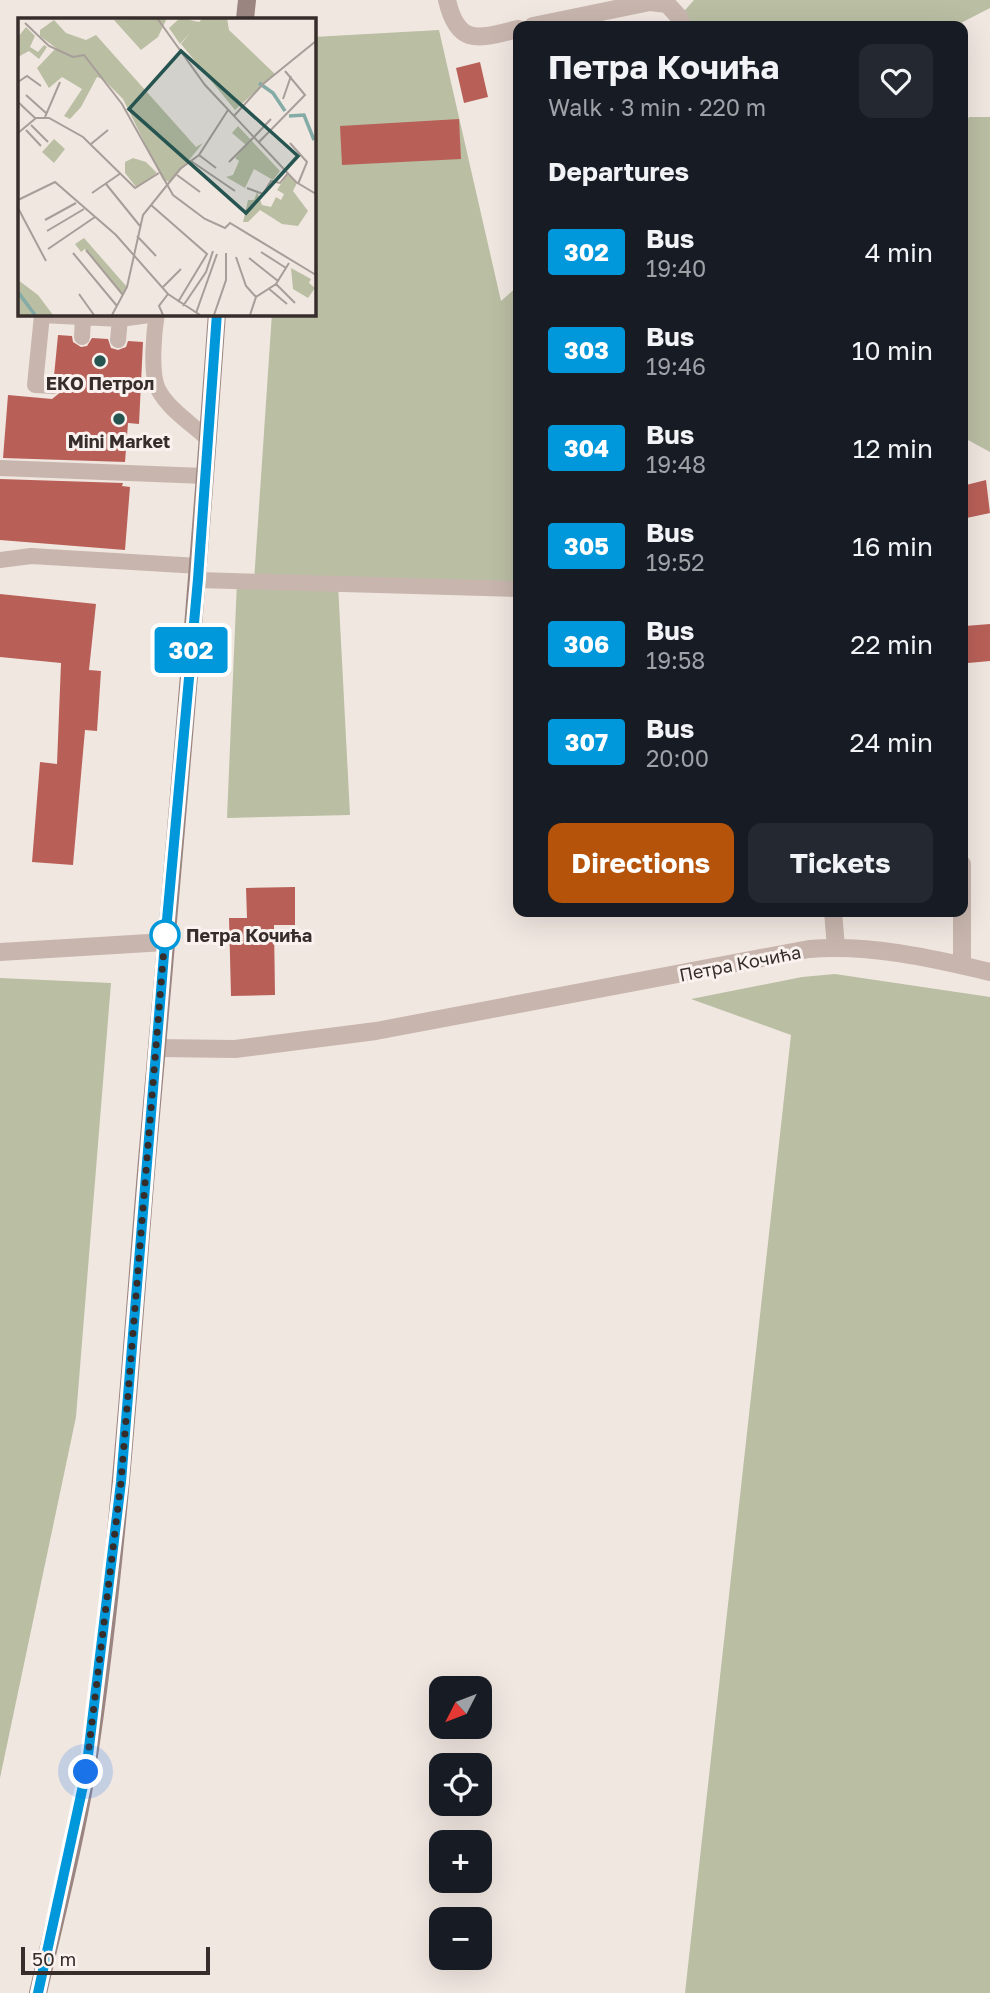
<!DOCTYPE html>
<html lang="en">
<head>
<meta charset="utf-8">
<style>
	:root { --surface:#171b24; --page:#242831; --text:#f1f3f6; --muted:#9ea1a6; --accent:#b45309 }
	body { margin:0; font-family:"Golos Text",sans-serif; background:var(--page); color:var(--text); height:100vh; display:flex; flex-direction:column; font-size:26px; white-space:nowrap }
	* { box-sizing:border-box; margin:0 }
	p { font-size:23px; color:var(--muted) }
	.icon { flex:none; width:38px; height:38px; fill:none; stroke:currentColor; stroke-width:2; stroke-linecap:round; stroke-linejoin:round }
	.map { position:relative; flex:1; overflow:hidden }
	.side { position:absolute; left:513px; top:21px; width:455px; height:896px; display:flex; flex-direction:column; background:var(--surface); border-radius:14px; box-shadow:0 7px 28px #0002 }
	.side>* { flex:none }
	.badge { padding:0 14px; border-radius:5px; font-size:24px; line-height:46px }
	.needle { width:46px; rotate:228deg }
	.tools { position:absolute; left:429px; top:1676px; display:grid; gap:14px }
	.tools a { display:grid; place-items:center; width:63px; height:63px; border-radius:14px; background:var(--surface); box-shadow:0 7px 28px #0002; font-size:35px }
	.scale { position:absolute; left:21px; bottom:18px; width:189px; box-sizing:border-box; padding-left:7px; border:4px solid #372e2c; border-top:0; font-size:19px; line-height:24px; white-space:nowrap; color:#372e2c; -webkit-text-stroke:5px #f9f2ee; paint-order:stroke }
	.you { position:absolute; width:35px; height:35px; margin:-18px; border:5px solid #fff; border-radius:50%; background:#1a73e8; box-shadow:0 0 0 10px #1a73e833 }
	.map>.badge { position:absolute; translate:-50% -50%; box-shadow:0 0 0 4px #fff }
	h2 { padding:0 35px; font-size:26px; line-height:63px }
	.round { display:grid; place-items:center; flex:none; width:74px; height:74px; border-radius:14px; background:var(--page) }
	.head { display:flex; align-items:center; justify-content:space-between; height:119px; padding:0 35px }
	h1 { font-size:33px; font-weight:700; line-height:52px }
	.button { display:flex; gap:14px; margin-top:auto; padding:14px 35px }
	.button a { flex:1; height:80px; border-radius:14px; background:var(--accent); color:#fff; font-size:28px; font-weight:700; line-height:80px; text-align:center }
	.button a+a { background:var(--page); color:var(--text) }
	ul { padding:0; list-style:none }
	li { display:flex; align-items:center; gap:21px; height:98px; padding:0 35px }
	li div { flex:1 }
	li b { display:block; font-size:26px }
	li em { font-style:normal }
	li .badge { min-width:77px; font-weight:700; text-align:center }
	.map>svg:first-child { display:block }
</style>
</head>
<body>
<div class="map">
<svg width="990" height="1993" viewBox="0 0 990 1993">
	<rect width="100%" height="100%" fill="#f1e7e1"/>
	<path fill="#babea3" d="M694 0H990V8L955 26H682L679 17Z
		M439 30 501 301 518 286V580L478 589 338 584 350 815 227 818 237 581H254L272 313H313V37Z
		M969 117H990V452L968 440 963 415 962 128Z
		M835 974 990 997V1993H685L791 1035 691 999 802 977Z
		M0 978 111 983 76 1417 0 1778Z"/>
	<path fill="#b86058" d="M480 62 488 97 464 103 456 68Z
		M459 119 461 159 342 165 340 126Z
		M58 335 72 336 73 342 81 347 87 346 92 338 108 339 111 348 118 350 126 347 128 341 143 342 139 424 128 423 125 462 3 458 8 395 52 399 62 391 63 382 54 376Z
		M0 479 123 483 122 486 130 487 125 550 0 540Z
		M986 480 990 513 962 519V486Z
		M0 594 96 604 89 670 101 671 97 731 85 730 73 865 32 862 40 762 57 764 61 663 0 657Z
		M990 624V661L968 663 965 626Z
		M295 887V925H274L275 995 231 996 229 918H247L246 888Z"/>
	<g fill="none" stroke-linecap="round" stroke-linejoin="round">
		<path stroke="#c8b6ae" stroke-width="16" d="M157 313C154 331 150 373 158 389 168 409 192 424 208 439
			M82 337 83 318
			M118 340 120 319
			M53 386 35 385 42 315 120 319 157 314
			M0 468 205 476
			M0 560 31 556 199 566
			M198 580 518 589"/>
		<path stroke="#c8b6ae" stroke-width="18" d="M447 0C458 48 480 38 518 29
			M533 26 650 2 667 4 679 17 682 26
			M833 912 836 947
			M0 952 165 942
			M962 965V864"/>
		<path stroke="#c8b6ae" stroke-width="18" d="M157 1048 235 1049 376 1031 809 949C869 944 932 958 990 972"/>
		<path stroke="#9b8580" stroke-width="18" d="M245 19 247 0
			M38 1993C55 1919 75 1844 87 1769 118 1567 130 1363 147 1160 172 878 197 596 217 313"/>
	</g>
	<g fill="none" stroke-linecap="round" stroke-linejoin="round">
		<defs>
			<path id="line" d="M38 1993 86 1772 121 1482 165 942 198 579 217 313"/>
		</defs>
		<use href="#line" stroke="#fff" stroke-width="16"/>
		<use href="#line" stroke="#0098da" stroke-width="10"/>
		<path stroke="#372e2c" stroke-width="7" stroke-dasharray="0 12.6" d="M86 1772 121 1482 165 935"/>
	</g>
	<g fill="#265450" stroke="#f9f2ee" stroke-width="2.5">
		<circle cx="100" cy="361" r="7"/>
		<circle cx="119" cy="419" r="7"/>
	</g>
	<circle fill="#fff" stroke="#0098da" stroke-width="3.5" cx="165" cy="935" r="14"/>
	<g text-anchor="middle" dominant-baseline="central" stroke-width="6" stroke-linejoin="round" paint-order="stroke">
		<g font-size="18" font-weight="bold" fill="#372e2c" stroke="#f9f2ee">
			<text x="100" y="383">ЕКО Петрол</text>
			<text x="119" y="441">Mini Market</text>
		</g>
		<g font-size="18" font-weight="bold" fill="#372e2c" stroke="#f9f2ee" text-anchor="start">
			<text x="186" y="935">Петра Кочића</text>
		</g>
		<g font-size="18" fill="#372e2c" stroke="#f9f2ee">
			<text transform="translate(740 963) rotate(-11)">Петра Кочића</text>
		</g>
	</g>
	<g transform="translate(18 18)">
		<rect width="298" height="298" fill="#f1e7e1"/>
		<path d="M149 0 140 19 123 32 96 2ZM162 0 181 4 185 0H209L211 12 257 56 217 92 163 26 172 15 162 26 151 10ZM36 2 48 15 68 22 78 17 178 129 185 125 153 164 145 162 105 81 86 62 79 59 63 89 52 101 46 98 64 71 44 59 31 70 19 50 38 30 22 18V12ZM8 9 17 18 12 29 20 34 26 27 29 29 21 41 11 33 0 39V19ZM220 108 262 153 255 162 236 151 227 170 208 159 215 157 221 143 217 140 228 127 214 115ZM36 121 47 131 36 145 24 134ZM115 140 128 144 139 155 119 170 107 155V144ZM270 155 279 165 275 173 290 193 280 208 264 206 242 192 230 204H225L230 182H236L239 174 244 187 253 189 258 179 263 182 266 176 259 172ZM66 220 109 269 105 277 67 231 63 234 57 226ZM273 250 293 261 291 265 297 270 290 280 275 271ZM0 262 20 277 35 297H0Z" fill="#babea3"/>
		<path fill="none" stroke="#84aba6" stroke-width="3.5" d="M241 65 255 75 267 93M271 98 286 97 296 122M0 274 17 297"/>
		<path fill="none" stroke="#a79d99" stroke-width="2" d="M139 0 187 67 278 164 298 176M7 5 31 28 55 39 66 37 104 86 155 177 187 201 207 210 212 205 298 257M0 64 9 58 23 68M8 77 28 95M265 81 273 58M0 84 17 100H31L65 119 117 170 141 155M216 98 245 66 298 23M27 99 42 64M13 107 30 124M8 112 23 128M0 115 18 100M236 119 253 101M241 124 287 77 267 53M272 125 289 144 280 166M73 126 90 112M181 137 198 150M173 143 217 173M211 144 236 119M159 157 182 174M88 166 122 208M229 170 245 176 253 163 262 165 270 155M74 175 103 155M0 182 37 164 98 217 150 276 182 297M133 187 189 236 160 284M0 190 28 243M27 202 58 185M29 213 66 191M119 218 138 238M30 231 77 199M68 232 105 277M243 234 268 250M55 235 99 288M218 239 228 268 238 279M231 240 260 263M258 266 277 285M144 270 163 251M250 270 269 286M61 276 76 297M165 288 188 254 195 233M178 295 199 236M94 297 109 269 125 197 162 151 181 137 210 92M145 297 141 288 150 276M196 297 208 262V235M232 297 238 279 258 266 271 245"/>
		<path fill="#265450" fill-opacity="0.15" stroke="#265450" stroke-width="3.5" d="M163 33 280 138 228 195 111 91Z"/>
		<rect width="298" height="298" fill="none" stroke="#372e2c" stroke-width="3.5"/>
	</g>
</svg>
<div class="tools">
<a><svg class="needle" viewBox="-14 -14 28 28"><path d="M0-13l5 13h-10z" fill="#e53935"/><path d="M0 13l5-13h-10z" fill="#9ea1a6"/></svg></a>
<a><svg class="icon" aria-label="locate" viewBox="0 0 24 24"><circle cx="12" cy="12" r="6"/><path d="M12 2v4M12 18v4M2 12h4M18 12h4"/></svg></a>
<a>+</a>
<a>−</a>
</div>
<div class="scale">50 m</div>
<div class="you" style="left:86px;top:1772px"></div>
<b class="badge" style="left:191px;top:650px;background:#0098da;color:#fff">302</b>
<section class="side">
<div class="head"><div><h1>Петра Кочића</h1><p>Walk · 3 min · 220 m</p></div><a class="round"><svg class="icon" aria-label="heart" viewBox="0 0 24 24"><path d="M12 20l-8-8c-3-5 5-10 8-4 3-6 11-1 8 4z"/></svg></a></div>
<h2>Departures</h2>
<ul>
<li><span class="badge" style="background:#0098da;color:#fff">302</span><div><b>Bus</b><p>19:40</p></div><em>4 min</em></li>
<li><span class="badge" style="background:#0098da;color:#fff">303</span><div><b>Bus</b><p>19:46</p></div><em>10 min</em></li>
<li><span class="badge" style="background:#0098da;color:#fff">304</span><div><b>Bus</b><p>19:48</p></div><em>12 min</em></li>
<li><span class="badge" style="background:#0098da;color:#fff">305</span><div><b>Bus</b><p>19:52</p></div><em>16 min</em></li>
<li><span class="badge" style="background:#0098da;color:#fff">306</span><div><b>Bus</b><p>19:58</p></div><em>22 min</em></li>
<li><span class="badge" style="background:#0098da;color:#fff">307</span><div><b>Bus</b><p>20:00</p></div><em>24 min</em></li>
</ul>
<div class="button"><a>Directions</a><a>Tickets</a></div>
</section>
</div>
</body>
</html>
